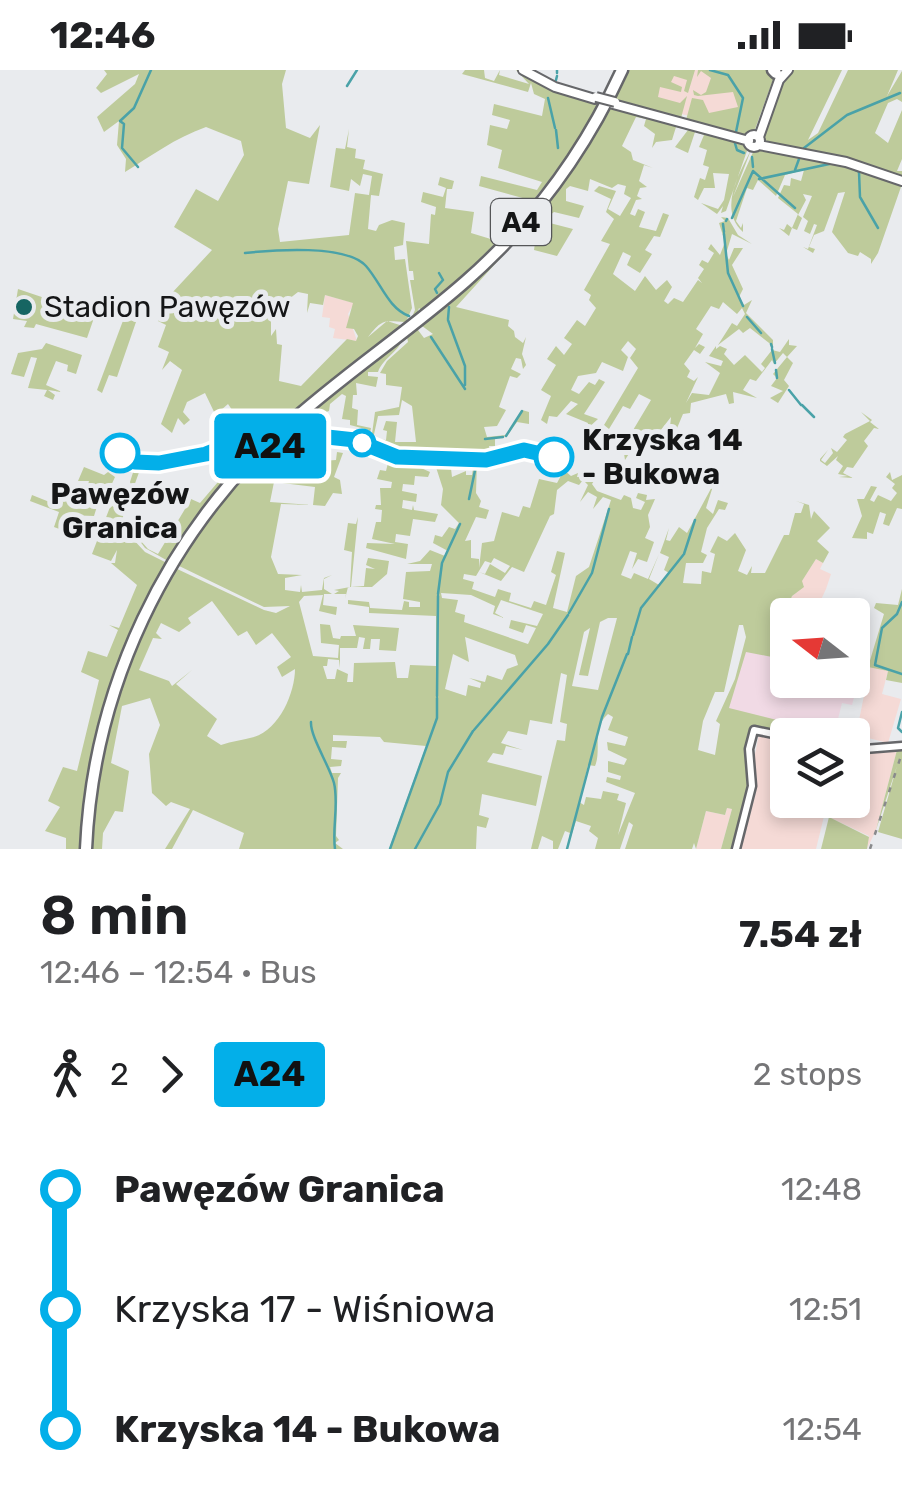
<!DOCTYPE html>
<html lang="en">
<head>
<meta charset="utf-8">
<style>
	:root { --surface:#fff; --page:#f2f2f2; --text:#202124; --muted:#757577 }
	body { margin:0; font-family:Rubik,sans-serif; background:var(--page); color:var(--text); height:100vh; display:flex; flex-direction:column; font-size:38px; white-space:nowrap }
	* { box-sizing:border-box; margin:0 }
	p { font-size:32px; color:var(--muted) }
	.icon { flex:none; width:55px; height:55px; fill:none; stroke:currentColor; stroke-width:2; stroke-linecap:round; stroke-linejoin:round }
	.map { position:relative; height:779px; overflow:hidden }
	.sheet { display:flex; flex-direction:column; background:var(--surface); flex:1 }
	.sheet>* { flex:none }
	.badge { padding:0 20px; border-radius:8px; font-size:35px; line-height:65px }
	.needle { width:65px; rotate:287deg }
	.buttons { position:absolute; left:770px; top:528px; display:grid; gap:20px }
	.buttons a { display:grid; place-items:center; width:100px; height:100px; border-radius:10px; background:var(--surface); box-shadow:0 5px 15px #0003; font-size:50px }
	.map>.badge { position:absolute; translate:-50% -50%; box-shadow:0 0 0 5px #fff }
	.legs { display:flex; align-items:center; gap:15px; height:110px; padding:0 40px; font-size:32px }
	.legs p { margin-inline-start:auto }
	.overview { display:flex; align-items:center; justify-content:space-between; height:170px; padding:0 40px }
	h1 { font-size:55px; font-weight:600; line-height:75px }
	ul { padding:0 40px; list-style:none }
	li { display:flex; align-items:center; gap:35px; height:120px; font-size:38px }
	li i { display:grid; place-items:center; width:15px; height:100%; margin:0 12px; background:currentColor }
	li i::after { content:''; width:25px; height:25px; margin:-12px; border:8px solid; border-radius:50%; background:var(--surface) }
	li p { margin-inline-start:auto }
	li:first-child i { background:linear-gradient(#0000 50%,currentColor 0) }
	li:last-child i { background:linear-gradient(currentColor 50%,#0000 0) }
	.status { display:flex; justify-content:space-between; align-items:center; height:70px; padding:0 50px; background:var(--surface); direction:ltr }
	.status svg { height:28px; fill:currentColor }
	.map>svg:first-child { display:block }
</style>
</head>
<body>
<div class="status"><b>12:46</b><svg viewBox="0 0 49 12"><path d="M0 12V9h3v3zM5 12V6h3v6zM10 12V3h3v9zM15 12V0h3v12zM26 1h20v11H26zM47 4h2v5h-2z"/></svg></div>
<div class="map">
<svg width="902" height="779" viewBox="0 0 902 779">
	<rect width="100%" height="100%" fill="#e9ebee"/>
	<path fill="#f1dae5" d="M745 575 787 586 788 610H848L857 616 852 635 842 633 834 665 727 644Z"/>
	<path fill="#f5dad6" d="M673 0H718L742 28 736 57 652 37 659 15Z
		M325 225 354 233 348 244 357 271 333 268 335 259 329 257 330 248 322 247Z
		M816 489 823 493 820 499 831 504 826 519 814 545H788L787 556 782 553 786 538 792 526 804 516 801 512Z
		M870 596 888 601 882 624 901 629 888 673 856 665Z
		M759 664 787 669 788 730H828L816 779H741L756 722 753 694Z
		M897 680 876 760 867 779 869 766 831 748 836 730H852L853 684Z
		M727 738 732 739 721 779H696L706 741 725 745Z"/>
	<path fill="#becb9b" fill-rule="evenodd" d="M104 0H286L282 14 286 58 310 68 320 55 309 114 288 111 278 159 280 172 349 165 355 123 369 125 372 106 363 104 360 116 351 109 349 121 330 117 336 78 345 79 349 59 347 77 356 79 355 88 365 90 363 99 383 104 379 126 371 125 368 159 376 161 379 155 392 150 405 153 403 175 394 177 395 190 405 189 412 238 406 252C384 251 383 248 368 267L387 251 403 256 263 372 259 368 237 369 261 365 259 358 256 363 235 365 243 356 228 334 220 341 235 370 223 375 227 369 205 323 187 332 183 342 190 350 184 355 178 348 172 363 161 354 182 300 170 291 162 300 169 282 158 277 166 255 158 251 171 224 212 180 174 157 196 119 218 131 244 85 241 71 206 57C175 68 151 86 125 102L126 89 117 75 119 51 104 62 97 47 135 14 139 4 101 23 96 18 107 4ZM298 222 308 224 307 243 310 233 323 235 325 225 353 233 346 258 354 259 358 266 356 271 347 269 301 316 279 311 282 275 277 274 276 259 271 266V244H277L280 228 289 229Z
		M465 0H484L485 8 494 11 500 0 499 5 529 14 516 0H520L594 31V34L601 33C552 115 496 180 422 241L419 238 417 244 411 249 415 240 410 210H414L413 201H409L406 171 429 174 431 144 435 145 436 137 421 132 423 122 443 127 446 118 438 115 440 107 454 111 452 119H447L445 138 474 142 471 163 494 170 530 130 479 116 481 106 537 120 542 112 498 98 502 80 487 75 490 55 507 59 510 50 492 45 494 34 542 46 545 29 534 24 531 13 528 22 462 4Z
		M626 0H695L688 23 684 21 687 10 674 6 671 12 682 17 681 22 660 17 658 27 680 33 687 26 681 48 616 31V27L613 30Z
		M698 0H766L775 4 754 62 745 65 686 50 692 28 703 30 709 43 738 37 733 22 698 26 694 25 693 20 701 25 706 22 711 8 701 1 697 7Z
		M789 0H842L808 70 818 63 848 0H898L887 26 902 1V32L897 29 888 33 875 63 888 73 902 40V89L897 101H902V107L843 87 764 71 760 66 780 11Z
		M610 35 612 39 613 36 746 72 748 78 726 141 721 143 723 136 717 144 701 133 718 139 724 130 729 104 713 103 715 118H704L698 130 694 127 700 108 705 110 709 97 703 95 707 80 699 77 704 65 695 62 688 83 675 77 688 60 676 57 672 70 656 72 652 78 655 64 644 56 646 49 636 47 622 76 631 82 633 90 653 98 644 95 639 111 647 117 640 118 637 126 642 129 636 130 630 144 635 146 638 139 645 142 639 157 656 161 663 143 669 145 660 167 654 166 645 180 652 184 640 203 627 195 631 186 623 182 613 204 635 221 645 206 656 220 667 210 672 217 664 231 668 234 674 228 683 232 698 210 702 213 698 208 704 199 699 195 702 190 708 193 714 183 708 179 711 174 720 185 725 172 719 153 725 151 721 147 728 148 738 165 752 174 732 164 726 184 729 190 734 178H743L732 195 743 219 739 227 744 235 752 230 746 243 773 270V276L750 258 743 263 739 259 718 275 732 253 737 256 745 244 742 238 737 244 723 232 719 239 711 236 696 259 703 264 695 278 699 274 705 277 700 284 694 280 684 294 690 301 687 307 694 311 698 307 686 333 692 323 709 325 720 303 705 292 721 296 723 291 709 286 716 276V279L720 276 727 279 724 284 734 295 745 285 762 302 765 298 761 294 772 280 780 282 789 269V275L797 276 787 287 793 293 784 310 789 316 778 333 770 328 783 321 771 316 777 308 773 304 787 287 783 283 774 294 772 290 756 311 750 309 743 320 757 328 733 322 734 333 729 334 726 324 691 333 690 343 683 344 672 370 666 368 659 374 670 357 671 347 649 375 647 366 637 371 625 390 623 377 651 330 639 324 630 339 623 336 609 359 604 355 638 298 630 288 636 279 628 271 621 280 628 287 623 301 602 292 596 303 578 306 571 320 579 324 589 312 595 315 599 309 605 312 584 344 598 349 587 359 588 353 566 344 578 334 571 331 557 347 549 346 547 354 541 350 551 326 541 320 556 295 547 289 556 276 564 285 572 274 564 268 577 250 585 256 596 238 589 230 591 225 584 220 610 174 601 171 614 149 606 142 611 129 594 121 599 116 616 121 608 139 620 146 631 128 624 124 626 116 618 114 612 118 590 109 588 121 570 116 566 119V131L584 136 579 148 554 142 546 148V152L573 159 557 186 534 180 535 173 522 170 541 150H535L456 237 509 250 508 256 514 261 515 267 523 273 526 267 522 284 526 295 523 299 521 289 516 288 511 299 521 304 517 308 510 306 499 337 506 340 497 356 484 357 487 367 506 365 522 340 529 342V354L517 352 507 366 495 368V376H489L491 388 468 387 466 383V387L438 386 437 379 435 386H428H433V380L391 381 390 373H384L383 381 381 379 383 373 371 371 375 342 399 337 402 317 386 315V304L380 303 387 291 408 272 406 262 415 256 424 268 433 264 418 253 429 251 427 246 491 192ZM402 330 412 336 416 372H395L397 352 386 351 383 360 387 361 386 370 373 369 378 346 399 345Z
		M761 76 834 90 902 114 878 183 871 194V189L860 182 858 186 848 183 832 162 845 122 838 123 824 161 814 165 809 177 815 179 813 183 803 177 808 179 817 155 814 154 810 164 804 161 808 151 803 147 812 126 803 124 806 130 798 145 802 148 797 160 792 158 789 166 779 158 784 160 787 154 792 158 798 144 778 128 784 115 790 116 791 108 801 111 804 100 785 105 776 126 758 110 753 120 747 118 736 151 741 158 743 153V162C719 140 737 107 751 80L733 127 754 80Z
		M18 219 95 245 87 268 36 254 34 258 24 257 27 251 13 249Z
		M124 248 136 252 117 307 109 305 102 323 97 320Z
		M403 265C402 281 384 286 378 302H368V306L378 307 376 317 356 313 357 325H353L352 338 358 340 357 355 371 358 368 373 356 370H367L369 360 350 355V350L342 349 346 326 342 324 330 334 329 341 317 345 312 365 289 375H275L303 344 388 277 390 279Z
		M46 273 82 285 76 304 67 301 68 295 56 291 46 315 62 322 48 320 55 325 53 330 44 326 47 320 28 318 37 288 31 287 24 307 11 304 18 283 42 279Z
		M861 342 872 350 870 352 879 359 874 358 864 371 868 376 853 398 847 397 843 403 853 408 839 407 848 406 838 404 843 396 836 390 838 386 827 396 820 391V389L828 380 821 390 825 393 833 383 831 378 837 382 847 370 843 367 845 364 870 351Z
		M313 368 344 370 318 369 302 379 301 384 298 379 293 383 301 386 300 390H293L291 404 303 406 306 385 322 391 336 390 337 382 343 383 334 407 340 410 342 424 333 423 325 436 313 435 315 417 274 412 270 432 312 435 281 434 271 487 278 504 302 505 285 508V520L300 522 301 515 302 522 322 520 324 508 332 505 324 509V519L332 524H324L323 535 337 537 336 545 319 541 323 525 304 526 299 532 313 586 338 588 339 575 321 573 320 554 330 555 333 568 340 569 341 566H356L353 555 399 558 396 581 379 580 380 569H371L370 579H363L365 568 359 567 357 578H340V598L339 590 328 589 327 596H323L327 609H335L337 599 348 604 347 612H353L354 593 395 592 397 608H408L410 595 436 596V546L369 543V537L348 534V530L369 532 370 538 402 540 404 531 409 532V537H420V532L403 529 406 502 430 501 432 494H407L420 491 430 480 445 486 448 481 433 473 435 465 442 467 449 457 455 459 459 453 441 435 443 419 434 391 424 389 450 390 452 407 466 401V405H472L474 392 470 390 483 391 477 392 476 423 481 431 479 437 489 440 486 449 476 447 465 471 471 470V488L479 489V498L482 473 494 471 502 442 519 447 523 436 530 438 539 409 557 413 564 400 571 406 578 403 577 407 597 406 592 414 597 421 621 430 624 425 631 428 633 438 641 440 645 432 636 428 638 423 647 425 646 430 655 429 648 445 650 457 645 468 654 472 647 492 638 489 632 499 637 483 630 481 621 505 631 509 634 503 648 509 659 484 649 509 659 515 669 503 664 500 669 487 660 483 669 458 666 470 670 471 679 457 687 463 714 413 706 438 713 444 718 430 728 433 725 440 719 439 707 458 701 482 707 485 703 493H686L683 513 701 514 702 501 711 503 715 484 710 482 718 466 727 471 735 463 746 480 738 501 747 505 752 496 751 503H765L784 465H789L795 443H801L804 434 796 431 809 435 811 449 814 441 830 458 817 471 829 482 823 493 816 489 802 511 804 517 792 526 782 552 787 556V590L746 582 729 638 825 662 829 656 836 658 835 665 787 666 750 657 751 708 735 779H721L732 739 727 738 725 745 706 741 696 779 694 773 692 779H625L633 755 629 752 620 779H595L598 768 589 761 591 756 576 751 567 779 570 763 565 761 558 779H553V771L542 766 538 779H531L557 670 565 671 567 654 560 652 567 605 561 603 552 654 530 650 527 665 508 661 501 673 523 680 506 676 503 685 493 683 487 692 542 706 536 736 482 724 479 745 489 748 486 758 477 756 476 779H389L426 676 384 672 380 667 333 665V671H347L346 678 332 677 331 689 342 690 341 696 330 697 332 703H341L338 708 336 766 339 770 335 773 343 779H239L244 763 193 740 172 779H165L190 739 171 732 166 736 152 723 149 684 160 655 150 628 122 636 111 693 129 701 123 742 115 741 103 763 102 779H88L96 707 124 598 173 497 264 540 276 543 290 536 264 537 175 494 248 396 272 378 287 379 304 371 305 375ZM583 410 588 415 580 432 588 422 597 427 593 439 603 427 611 430 589 497 576 506 567 542 553 538 565 483 557 481 551 502 556 505 546 535 534 531 531 538 509 531 511 523 498 519 495 527 472 519 474 512 463 509 464 504 476 506 485 491 491 493 494 488 510 496 505 503 490 494 485 504 479 502 501 511 512 497 524 502 550 446 554 444 557 420 568 411 579 415ZM441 523 471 525 495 536 493 544 504 548 495 543 501 530 543 544 537 556 511 550 509 558 523 563 526 555 536 558 528 574 464 552 465 545 455 542 458 530 442 528ZM212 531 238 566 247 561 256 575 272 563 291 587 277 597 282 607 295 599C295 622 280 659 254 667 243 670 232 671 221 675L207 666 217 649 176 614 192 600 172 616 169 611 139 600 153 568 162 569 156 563 161 553 179 562 191 553 188 548ZM608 548H617L598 620 572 616 584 562 590 558 579 605 588 606 600 552ZM739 555H743L746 567 735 609 716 651 720 654 715 685 698 680 703 651 715 622H724ZM465 567 515 585 518 595 507 599 502 610 487 605 485 612 469 608 481 613 480 618 468 615 466 626 445 619 453 584 469 592ZM608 644 613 647 608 660 628 667 625 676 607 672 608 680 627 689 624 695 608 691V702L621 706 620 710 607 707 606 712 635 723 618 765 626 733 617 730 619 724 603 721 601 729 586 727 584 735 579 732 588 695 595 696C602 680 591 659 608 644Z
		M245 372 260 374 213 427 168 491 145 478 133 462 148 479 158 484 191 429 200 433 224 405 221 393 227 391 231 394 237 389 234 377 228 376Z
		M375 381 394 388 423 389 421 398 430 402 428 407 415 406 414 415 403 414 402 421 417 424 416 432 403 430 402 438 412 440 413 435 414 440 438 444 435 452 413 449 410 466 396 464 395 472 408 474 406 489 366 478 367 473 395 474 372 469 376 452H381L382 440 375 439 376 435H381L380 418H391L392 412 377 409 380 400 386 401 388 393 394 394 395 389Z
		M136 393 142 394 120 455 130 464 122 472 131 467 145 482 167 493C118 584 88 676 81 779H66V768L45 761 60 737 48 731 63 697 77 701 99 610 81 602 88 581 107 587 118 560 109 555 119 558 137 515 111 493H115L117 480 111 491 92 484 115 424 114 430 121 434 129 430 133 421 130 412Z
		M84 397 104 405 108 402 115 407 104 431 99 430 94 446 67 445 62 460 54 457 59 442 30 431 32 425 57 435 60 430 83 433 89 411H78Z
		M890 402 892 410 902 405V439L897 438 889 456 883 454 886 444 880 442 873 464 867 462V469L852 468 862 446 857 429H864L871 416 877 417 870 430 874 432 878 425 891 431 897 423 892 418 895 414 886 407Z
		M358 447 351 517 364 516 366 498 375 499 366 495 368 488 389 491 387 504 372 517H348L345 529 346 524H334L339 521 334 520 350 517 352 482 344 480 348 453 356 454Z
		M902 519V613L886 610 888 601 868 597 884 544 874 538 876 533 898 535Z
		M902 677V769L878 762 897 696 876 760 897 680 853 684Z
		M829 747 869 767 867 779H821Z"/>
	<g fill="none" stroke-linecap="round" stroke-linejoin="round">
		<path stroke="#4aa2a8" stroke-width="2.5" d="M557 0V3
			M710 0 728 5 743 28 736 62
			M556 10 557 6
			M347 16 357 0
			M548 28 555 58
			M556 60 558 78
			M734 70 737 80 744 83
			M804 78 847 45 900 23
			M752 87 753 97
			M138 97 122 78 124 54 120 51 134 38 151 0
			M853 99 859 102 860 127 878 158
			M795 100 799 89
			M753 101 795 138
			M759 109 834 93 852 98
			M732 148 753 101
			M726 151 727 149
			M723 154 724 162
			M724 164 728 203 743 236
			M245 183C273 180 346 174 366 196 381 213 388 238 409 246
			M437 223 435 219 443 210 439 203
			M747 247 761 263
			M448 249 449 237
			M448 250 465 296V315
			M431 267 465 319
			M771 274 772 277
			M772 279 775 293
			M776 300 777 308
			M789 320 801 335
			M802 335 814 347
			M506 366 522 341
			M485 369 503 367
			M469 429 477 391
			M438 524 442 493 460 454
			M902 532 897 544 882 558 875 595 902 604
			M569 543 592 503 609 439
			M633 565 641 538 684 484 695 450
			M628 584 632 567
			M437 626 438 526
			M902 642 898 658 902 662
			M311 652C310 666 329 695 334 713 339 734 332 758 335 779
			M474 660 548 574 568 545
			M390 779 437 648V628
			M415 779 440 734 448 702 473 661
			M567 779 602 647 627 584"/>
		<defs>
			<path id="secondary" d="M852 680 902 676
				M736 779 752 716 749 679 754 660 788 667"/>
			<path id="primary" d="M523 0 555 17 595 29
				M613 34 749 71
				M748 71a6 6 0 1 1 12 0a6 6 0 1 1-12 0Z
				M759 67 779 10 788 0
				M759 75 846 92 902 111"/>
			<path id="highway" d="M773 0 776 3
				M86 779C93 619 165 466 283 359 341 306 407 263 466 211 532 153 585 81 622 0"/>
		</defs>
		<use href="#secondary" stroke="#66676a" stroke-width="11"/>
		<use href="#primary" stroke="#66676a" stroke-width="12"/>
		<use href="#highway" stroke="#66676a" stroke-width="15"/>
		<use href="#secondary" stroke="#fff" stroke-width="6"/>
		<use href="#primary" stroke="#fff" stroke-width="8"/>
		<use href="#highway" stroke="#fff" stroke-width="10"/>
		<path stroke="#898a8c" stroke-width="2.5" stroke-dasharray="5 10" stroke-linecap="butt" d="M870 779 902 683"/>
		<defs>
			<path id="primary-bridge" d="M596 27 615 32"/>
		</defs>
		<use href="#primary-bridge" stroke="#66676a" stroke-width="12" stroke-linecap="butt"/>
		<use href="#primary-bridge" stroke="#fff" stroke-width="8"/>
	</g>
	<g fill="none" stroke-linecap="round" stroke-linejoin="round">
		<defs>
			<path id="line-1" d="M120 383 135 392 159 393 206 384 241 370 283 378 318 366 355 370 397 387 486 390 524 380 554 387"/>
		</defs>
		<use href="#line-1" stroke="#fff" stroke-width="22"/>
		<use href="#line-1" stroke="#03afe9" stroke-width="15"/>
	</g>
	<circle fill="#166562" stroke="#e9ebee" stroke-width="4" cx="24" cy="237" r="10"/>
	<g fill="#fff" stroke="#03afe9" stroke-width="5">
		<circle cx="362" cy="373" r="12"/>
		<circle cx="120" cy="383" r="18"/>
		<circle cx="554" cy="387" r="18"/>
	</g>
	<g text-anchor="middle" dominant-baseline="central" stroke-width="10" stroke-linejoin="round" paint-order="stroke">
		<rect fill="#e9ebee" stroke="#555658" stroke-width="2.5" x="491" y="129" width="60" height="46" rx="8"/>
		<g font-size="28" font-weight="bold" fill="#151617">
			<text x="521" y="152">A4</text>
		</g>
		<g font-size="30" fill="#151617" stroke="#e9ebee" text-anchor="start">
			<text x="44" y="237">Stadion Pawęzów</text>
		</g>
		<g font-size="30" font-weight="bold" fill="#151617" stroke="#e9ebee" text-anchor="start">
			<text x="582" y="370">Krzyska 14<tspan x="582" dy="34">- Bukowa</tspan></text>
			<text x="120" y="424" text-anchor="middle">Pawęzów<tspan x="120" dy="34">Granica</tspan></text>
		</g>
	</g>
</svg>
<div class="buttons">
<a><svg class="needle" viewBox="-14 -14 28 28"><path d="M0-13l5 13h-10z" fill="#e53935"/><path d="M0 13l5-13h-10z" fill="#757577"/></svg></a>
<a><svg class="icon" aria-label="layers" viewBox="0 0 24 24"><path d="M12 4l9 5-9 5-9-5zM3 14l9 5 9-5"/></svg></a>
</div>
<b class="badge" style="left:270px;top:376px;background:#03afe9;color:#111">A24</b>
</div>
<section class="sheet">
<div class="overview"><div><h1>8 min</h1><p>12:46 – 12:54 · Bus</p></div><b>7.54 zł</b></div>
<div class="legs"><svg class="icon" aria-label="walk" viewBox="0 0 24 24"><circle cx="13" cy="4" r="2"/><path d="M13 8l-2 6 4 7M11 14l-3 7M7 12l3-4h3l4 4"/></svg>2<svg class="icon" aria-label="forward" viewBox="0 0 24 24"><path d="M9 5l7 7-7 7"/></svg><b class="badge" style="background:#03afe9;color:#111">A24</b><p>2 stops</p></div>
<ul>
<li><i style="color:#03afe9"></i><b>Pawęzów Granica</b><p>12:48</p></li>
<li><i style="color:#03afe9"></i><span>Krzyska 17 - Wiśniowa</span><p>12:51</p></li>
<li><i style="color:#03afe9"></i><b>Krzyska 14 - Bukowa</b><p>12:54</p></li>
</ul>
</section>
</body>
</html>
